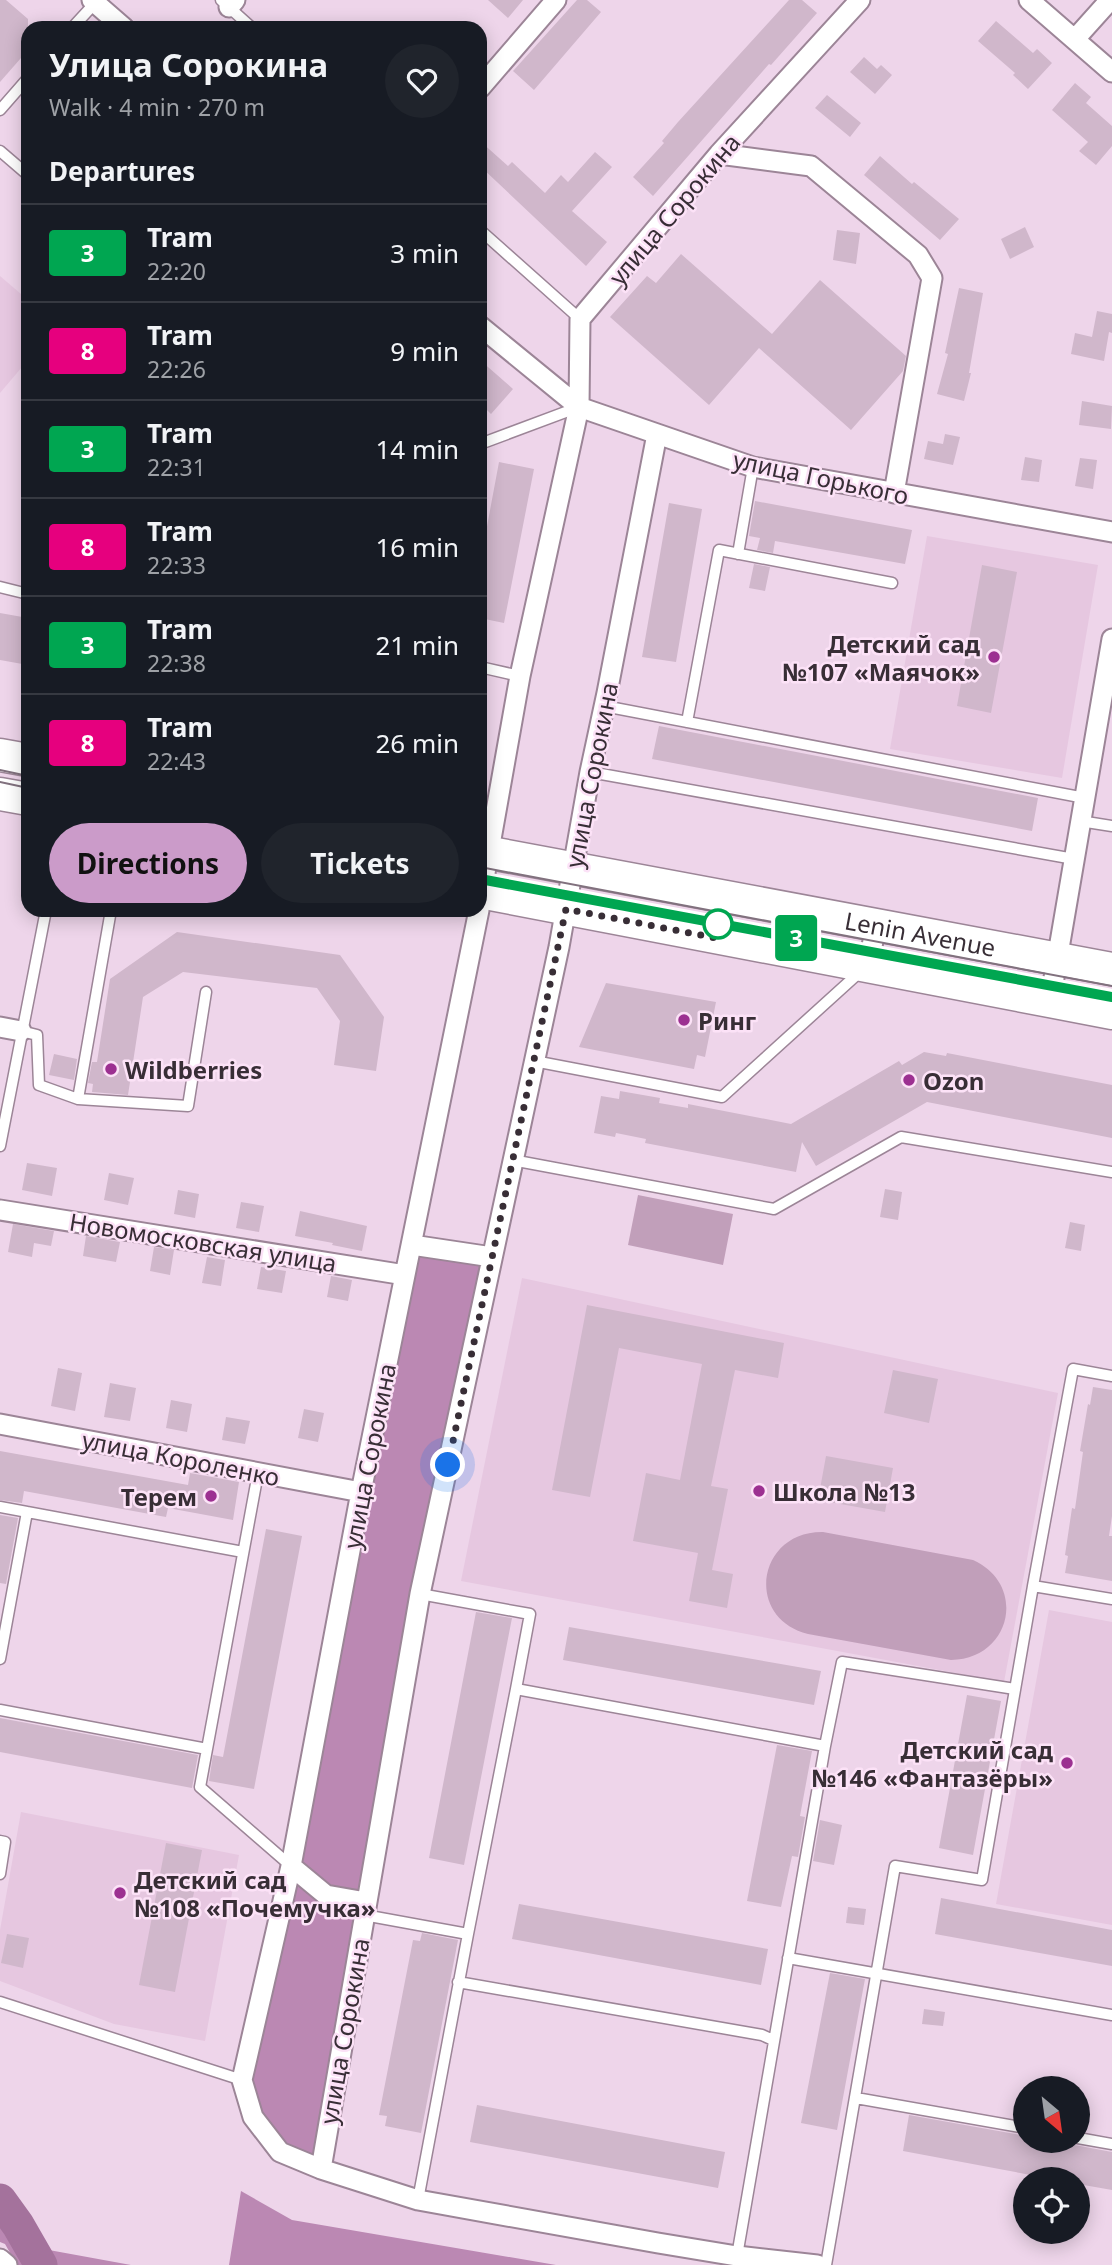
<!DOCTYPE html>
<html lang="en">
<head>
<meta charset="utf-8">
<style>
	:root { --surface:#171b24; --page:#20242c; --text:#f1f3f6; --muted:#9ea1a6; --line:#363941; --accent:#cb9bc9 }
	body { margin:0; font-family:"Noto Sans",sans-serif; background:var(--page); color:var(--text); height:100vh; display:flex; flex-direction:column; font-size:26px; white-space:nowrap }
	* { box-sizing:border-box; margin:0 }
	p { font-size:23px; color:var(--muted) }
	.icon { flex:none; width:38px; height:38px; fill:none; stroke:currentColor; stroke-width:2; stroke-linecap:round; stroke-linejoin:round }
	.map { position:relative; flex:1; overflow:hidden }
	.panel { position:absolute; left:21px; top:21px; width:466px; height:896px; display:flex; flex-direction:column; background:var(--surface); border-radius:21px; box-shadow:0 4px 18px #0003 }
	.panel>* { flex:none }
	.badge { padding:0 14px; border-radius:5px; font-size:24px; line-height:46px }
	.needle { width:46px; rotate:151deg }
	.buttons { position:absolute; left:1013px; top:2076px; display:grid; gap:14px }
	.buttons a { display:grid; place-items:center; width:77px; height:77px; border-radius:50%; background:var(--surface); box-shadow:0 4px 18px #0003; font-size:35px }
	.you { position:absolute; width:35px; height:35px; margin:-18px; border:5px solid #fff; border-radius:50%; background:#1a73e8; box-shadow:0 0 0 10px #1a73e833 }
	.map>.badge { position:absolute; translate:-50% -50%; box-shadow:0 0 0 4px #fff }
	h2 { padding:0 28px; font-size:26px; line-height:63px }
	.round { display:grid; place-items:center; flex:none; width:74px; height:74px; border-radius:37px; background:var(--page) }
	.head { display:flex; align-items:center; justify-content:space-between; height:119px; padding:0 28px }
	h1 { font-size:33px; font-weight:700; line-height:52px }
	.primary-button { display:flex; gap:14px; margin-top:auto; padding:14px 28px }
	.primary-button a { flex:1; height:80px; border-radius:42px; background:var(--accent); color:#111; font-size:28px; font-weight:700; line-height:80px; text-align:center }
	.primary-button a+a { background:var(--page); color:var(--text) }
	ul { padding:0; list-style:none }
	li { display:flex; align-items:center; gap:21px; height:98px; padding:0 28px; border-top:2px solid var(--line) }
	li div { flex:1 }
	li b { display:block; font-size:26px }
	li em { font-style:normal }
	li .badge { min-width:77px; font-weight:700; text-align:center }
	.map>svg:first-child { display:block }
</style>
</head>
<body>
<div class="map">
<svg width="1112" height="2265" viewBox="0 0 1112 2265">
	<rect width="100%" height="100%" fill="#eed5ea"/>
	<path fill="#e6c7e0" d="M0 276 28 300V360L0 393Z
		M927 536 1098 565 1062 778 890 749Z
		M522 1278 1058 1393 1004 1682 461 1581Z
		M1049 1610 1112 1622V1925L996 1904Z
		M21 1812 239 1855 205 2041 114 2024 0 1981V1930Z"/>
	<path fill="#c19fba" d="M638 1195 733 1214 723 1265 628 1245Z
		M823 1532 973 1560C1028 1585 1011 1659 951 1660L808 1634C744 1618 757 1531 823 1532Z"/>
	<path fill="#bb88b3" d="M412 1245 492 1257 321 2169 280 2152 242 2080Z
		M241 2191 292 2220 556 2265H229Z
		M0 2206 27 2246 131 2265H17L5 2244 0 2242Z"/>
	<g fill="none" stroke-linecap="round" stroke-linejoin="round">
		<path stroke="#a4729c" stroke-width="33" d="M0 2200 18 2225 41 2265"/>
	</g>
	<path fill="#d0b7cb" d="M0 0H6L28 19V50L0 82Z
		M488 0H523L508 18Z
		M577 0H587L601 12 534 90 513 71Z
		M789 0H802L817 13 771 65 769 64 653 196 633 177 664 143 662 141 678 122Z
		M996 21 1033 53 1037 49 1052 63 1028 89 1013 75 1015 73 978 41Z
		M864 57 877 69 881 65 892 75 875 94 850 72Z
		M1075 83 1091 97 1086 103 1112 126V146L1096 165 1079 151 1088 142 1052 110Z
		M827 95 861 123 850 137 815 108Z
		M480 141 508 166 512 162 545 193 561 175 568 182 595 152 612 167 572 211 607 242 586 266 480 166Z
		M880 156 912 184 914 182 959 219 940 240 864 175Z
		M1025 227 1034 247 1010 259 1001 239Z
		M837 230 860 233 856 264 833 260Z
		M681 254 772 334 820 280 906 356 903 371 851 430 759 348 709 405 610 317 647 276 656 283Z
		M959 288 983 293 969 373H971L964 401 937 394 948 354 945 353Z
		M1097 311 1112 314V333L1109 332 1104 361 1071 354 1075 333 1092 337Z
		M480 360 513 389 491 414 480 403Z
		M1082 401 1112 406 1111 429 1079 425Z
		M945 434 960 437 953 465 924 459 928 441 943 444Z
		M1025 457 1042 460 1039 482 1021 480Z
		M1080 458 1097 460 1093 489 1075 486Z
		M499 462 534 469 504 623 480 618V564Z
		M755 501 912 530 905 564 775 541 773 553 757 550 760 538 749 536Z
		M669 503 702 509 676 662 642 657Z
		M754 564 770 567 765 591 749 588Z
		M982 565 1017 572 991 713 957 706Z
		M0 613 28 618V665L0 660Z
		M659 726 1038 798 1032 831 652 759Z
		M177 932 340 955 384 1017 376 1071 334 1065 340 1021 317 988 183 972 143 997 128 1095 92 1092 93 1084 88 1083 92 1062H97L110 979Z
		M606 983 716 1002 705 1057 697 1055 694 1069 579 1047Z
		M924 1052 946 1056 947 1053 1112 1085V1138L927 1102 816 1166 802 1142 796 1172 645 1143 646 1139 616 1133 615 1137 594 1133 601 1096 619 1099 620 1091 660 1098 659 1103 688 1108V1104L791 1124 899 1061 902 1065Z
		M54 1054 77 1059 74 1080 49 1075Z
		M27 1163 57 1168 52 1196 22 1190Z
		M109 1173 134 1178 128 1205 104 1200Z
		M885 1189 902 1192 898 1220 880 1217Z
		M178 1190 199 1194 195 1218 174 1214Z
		M241 1202 264 1206 259 1232 236 1228Z
		M300 1211 367 1226 362 1251 332 1245 333 1243 295 1236Z
		M1070 1222 1085 1225 1081 1251 1065 1248Z
		M13 1224 54 1231 51 1246 34 1243 32 1257 8 1252Z
		M86 1236 120 1242 116 1262 83 1256Z
		M154 1247 174 1250 170 1275 150 1271Z
		M207 1257 225 1260 221 1286 202 1283Z
		M261 1267 286 1271 282 1293 257 1289Z
		M331 1276 352 1280 348 1301 327 1297Z
		M587 1305 784 1343 778 1378 735 1370 711 1486 728 1489 712 1570 733 1574 727 1608 689 1601 698 1553 633 1541 646 1473 680 1480 702 1364 619 1348 590 1497 552 1490Z
		M58 1368 82 1373 75 1411 51 1406Z
		M893 1370 938 1379 929 1423 884 1413Z
		M110 1383 136 1388 130 1421 104 1417Z
		M1093 1387 1112 1390V1516L1109 1536H1112V1581L1065 1573 1068 1556 1065 1555 1072 1508 1075 1509 1083 1452 1080 1451 1088 1404 1090 1405Z
		M171 1400 192 1404 187 1432 166 1428Z
		M304 1409 324 1413 318 1442 298 1438Z
		M226 1417 250 1421 245 1444 222 1440Z
		M0 1451 188 1485 190 1473 239 1482 233 1520 168 1508 166 1517 24 1491 22 1503 0 1500Z
		M826 1456 893 1468 885 1512 818 1500Z
		M0 1515 18 1518 6 1584 0 1583Z
		M266 1529 302 1536 254 1789 209 1781 213 1755 223 1757Z
		M476 1612 512 1618 464 1865 429 1858Z
		M569 1627 821 1671 814 1705 563 1660Z
		M967 1695 1001 1701 973 1855 939 1848Z
		M0 1718 198 1755 192 1788 0 1752Z
		M777 1745 812 1751 800 1816 805 1817 798 1857 792 1856 781 1907 747 1901Z
		M820 1820 842 1825 834 1865 813 1861Z
		M166 1843 202 1850 175 1992 139 1985Z
		M941 1898 1112 1930V1966L935 1934Z
		M519 1904 768 1949 761 1985 512 1939Z
		M848 1907 866 1909 864 1925 846 1923Z
		M422 1933 458 1940 421 2133 385 2126 387 2116 379 2115 413 1940 420 1941Z
		M7 1934 29 1938 23 1968 1 1963Z
		M830 1973 865 1979 837 2130 801 2123Z
		M924 2009 945 2012 943 2026 922 2024Z
		M477 2105 725 2152 718 2188 470 2142Z
		M909 2115 1026 2136V2140H1048L1112 2152V2190L1078 2184V2179H1052L903 2151Z"/>
	<g fill="none" stroke-linecap="round" stroke-linejoin="round">
		<defs>
			<path id="lane" d="M221 0 252 28
				M72 28 95 3
				M0 110 28 78
				M0 151 28 175
				M480 230 580 319
				M480 444 579 407
				M738 554 753 467
				M0 587 28 594
				M480 667 520 676
				M604 706 1085 798
				M687 722 719 550 892 583
				M590 772 1074 859
				M1080 821 1112 826
				M21 1031 37 1035 39 1085 78 1099 188 1106 206 992
				M534 1061 722 1097 861 971
				M78 1099 111 910
				M0 1146 46 910
				M512 1160 774 1209 901 1137 1112 1172
				M258 1473 200 1787 291 1866
				M0 1507 243 1552
				M1033 1586 1073 1369 1112 1376
				M420 1594 530 1614 516 1689 825 1746 737 2256
				M0 1659 27 1512
				M0 1710 207 1749
				M825 1746 842 1662 1015 1689
				M0 1841 5 1842 0 1874
				M364 1915 468 1934 418 2200
				M468 1934 516 1689
				M788 1958 1112 2015
				M458 1982 762 2035 773 2040
				M0 2002 242 2080
				M856 2098 1026 2128
				M1078 2138 1112 2144
				M826 2265 895 1866 982 1880 1033 1586 1112 1599"/>
			<path id="street" d="M92 0 124 28
				M1029 0 1112 72
				M229 7 235 0
				M1075 39 1110 0
				M480 88 556 0
				M719 154 811 166 918 255 932 278 894 493
				M480 326 579 407 753 467 1112 532
				M480 901 520 676 579 407 580 319 719 154 860 0
				M479 910 361 1492 291 1866 242 2080 253 2117 280 2152 321 2169 418 2200 658 2243 737 2256 817 2265
				M867 966 877 925
				M1050 1001 1112 639
				M0 1027 21 1031
				M0 1210 405 1275
				M412 1245 492 1257
				M0 1424 361 1492
				M291 1866 326 1895 366 1902
				M321 2169 420 1594 559 947 590 772 607 693 657 434
				M0 2259 7 2265"/>
			<g id="primary">
				<path d="M0 755 28 760"/>
				<path d="M0 794 28 799"/>
				<path id="s1" d="M480 851 1112 969"/>
				<path d="M480 892 1112 1013"/>
			</g>
		</defs>
		<use href="#lane" stroke="#9c8597" stroke-width="13"/>
		<use href="#street" stroke="#9c8597" stroke-width="23"/>
		<use href="#primary" stroke="#9c8597" stroke-width="35"/>
		<use href="#lane" stroke="#fff" stroke-width="10"/>
		<use href="#street" stroke="#fff" stroke-width="19"/>
		<use href="#primary" stroke="#fff" stroke-width="32"/>
		<path stroke="#81717e" stroke-width="2" d="M0 770 28 776
			M0 782 28 788
			M480 867 1112 986
			M480 879 1112 997"/>
	</g>
	<g fill="none" stroke-linecap="round" stroke-linejoin="round">
		<defs>
			<path id="line" d="M480 879 1112 997"/>
		</defs>
		<use href="#line" stroke="#fff" stroke-width="16"/>
		<use href="#line" stroke="#00a651" stroke-width="10"/>
		<path stroke="#382e36" stroke-width="7" stroke-dasharray="0 12.6" d="M448 1465 566 909 721 939 718 924"/>
	</g>
	<g fill="#9c3091" stroke="#fce2f7" stroke-width="2.5">
		<circle cx="994" cy="657" r="7"/>
		<circle cx="684" cy="1020" r="7"/>
		<circle cx="111" cy="1069" r="7"/>
		<circle cx="909" cy="1080" r="7"/>
		<circle cx="759" cy="1491" r="7"/>
		<circle cx="211" cy="1496" r="7"/>
		<circle cx="1067" cy="1763" r="7"/>
		<circle cx="120" cy="1893" r="7"/>
	</g>
	<circle fill="#fff" stroke="#00a651" stroke-width="3.5" cx="718" cy="924" r="14"/>
	<g text-anchor="middle" dominant-baseline="central" stroke-width="5" stroke-linejoin="round" paint-order="stroke">
		<g font-size="24" fill="#382e36" stroke="#fce2f7">
			<text transform="translate(674 209) rotate(-50)">улица Сорокина</text>
			<text transform="translate(821 477) rotate(12)">улица Горького</text>
			<text transform="translate(591 775) rotate(-79)">улица Сорокина</text>
			<text stroke="none"><textPath href="#s1" startOffset="448">Lenin Avenue</textPath></text>
			<text transform="translate(203 1242) rotate(9)">Новомосковская улица</text>
			<text transform="translate(369 1456) rotate(-79)">улица Сорокина</text>
			<text transform="translate(181 1458) rotate(11)">улица Короленко</text>
			<text transform="translate(344 2031) rotate(-80)">улица Сорокина</text>
		</g>
		<g font-size="24" font-weight="bold" fill="#382e36" stroke="#fce2f7" text-anchor="start">
			<text x="980" y="643" text-anchor="end">Детский сад<tspan x="980" dy="28">№107 «Маячок»</tspan></text>
			<text x="698" y="1020">Ринг</text>
			<text x="125" y="1069">Wildberries</text>
			<text x="923" y="1080">Ozon</text>
			<text x="773" y="1491">Школа №13</text>
			<text x="197" y="1496" text-anchor="end">Терем</text>
			<text x="1053" y="1749" text-anchor="end">Детский сад<tspan x="1053" dy="28">№146 «Фантазёры»</tspan></text>
			<text x="134" y="1879">Детский сад<tspan x="134" dy="28">№108 «Почемучка»</tspan></text>
		</g>
	</g>
</svg>
<div class="buttons">
<a><svg class="needle" viewBox="-14 -14 28 28"><path d="M0-13l5 13h-10z" fill="#e53935"/><path d="M0 13l5-13h-10z" fill="#9ea1a6"/></svg></a>
<a><svg class="icon" aria-label="locate" viewBox="0 0 24 24"><circle cx="12" cy="12" r="6"/><path d="M12 2v4M12 18v4M2 12h4M18 12h4"/></svg></a>
</div>
<div class="you" style="left:448px;top:1465px"></div>
<b class="badge" style="left:796px;top:938px;background:#00a651;color:#fff">3</b>
<section class="panel">
<div class="head"><div><h1>Улица Сорокина</h1><p>Walk · 4 min · 270 m</p></div><a class="round"><svg class="icon" aria-label="heart" viewBox="0 0 24 24"><path d="M12 20l-8-8c-3-5 5-10 8-4 3-6 11-1 8 4z"/></svg></a></div>
<h2>Departures</h2>
<ul>
<li><span class="badge" style="background:#00a651;color:#fff">3</span><div><b>Tram</b><p>22:20</p></div><em>3 min</em></li>
<li><span class="badge" style="background:#e6007e;color:#fff">8</span><div><b>Tram</b><p>22:26</p></div><em>9 min</em></li>
<li><span class="badge" style="background:#00a651;color:#fff">3</span><div><b>Tram</b><p>22:31</p></div><em>14 min</em></li>
<li><span class="badge" style="background:#e6007e;color:#fff">8</span><div><b>Tram</b><p>22:33</p></div><em>16 min</em></li>
<li><span class="badge" style="background:#00a651;color:#fff">3</span><div><b>Tram</b><p>22:38</p></div><em>21 min</em></li>
<li><span class="badge" style="background:#e6007e;color:#fff">8</span><div><b>Tram</b><p>22:43</p></div><em>26 min</em></li>
</ul>
<div class="primary-button"><a>Directions</a><a>Tickets</a></div>
</section>
</div>
</body>
</html>
